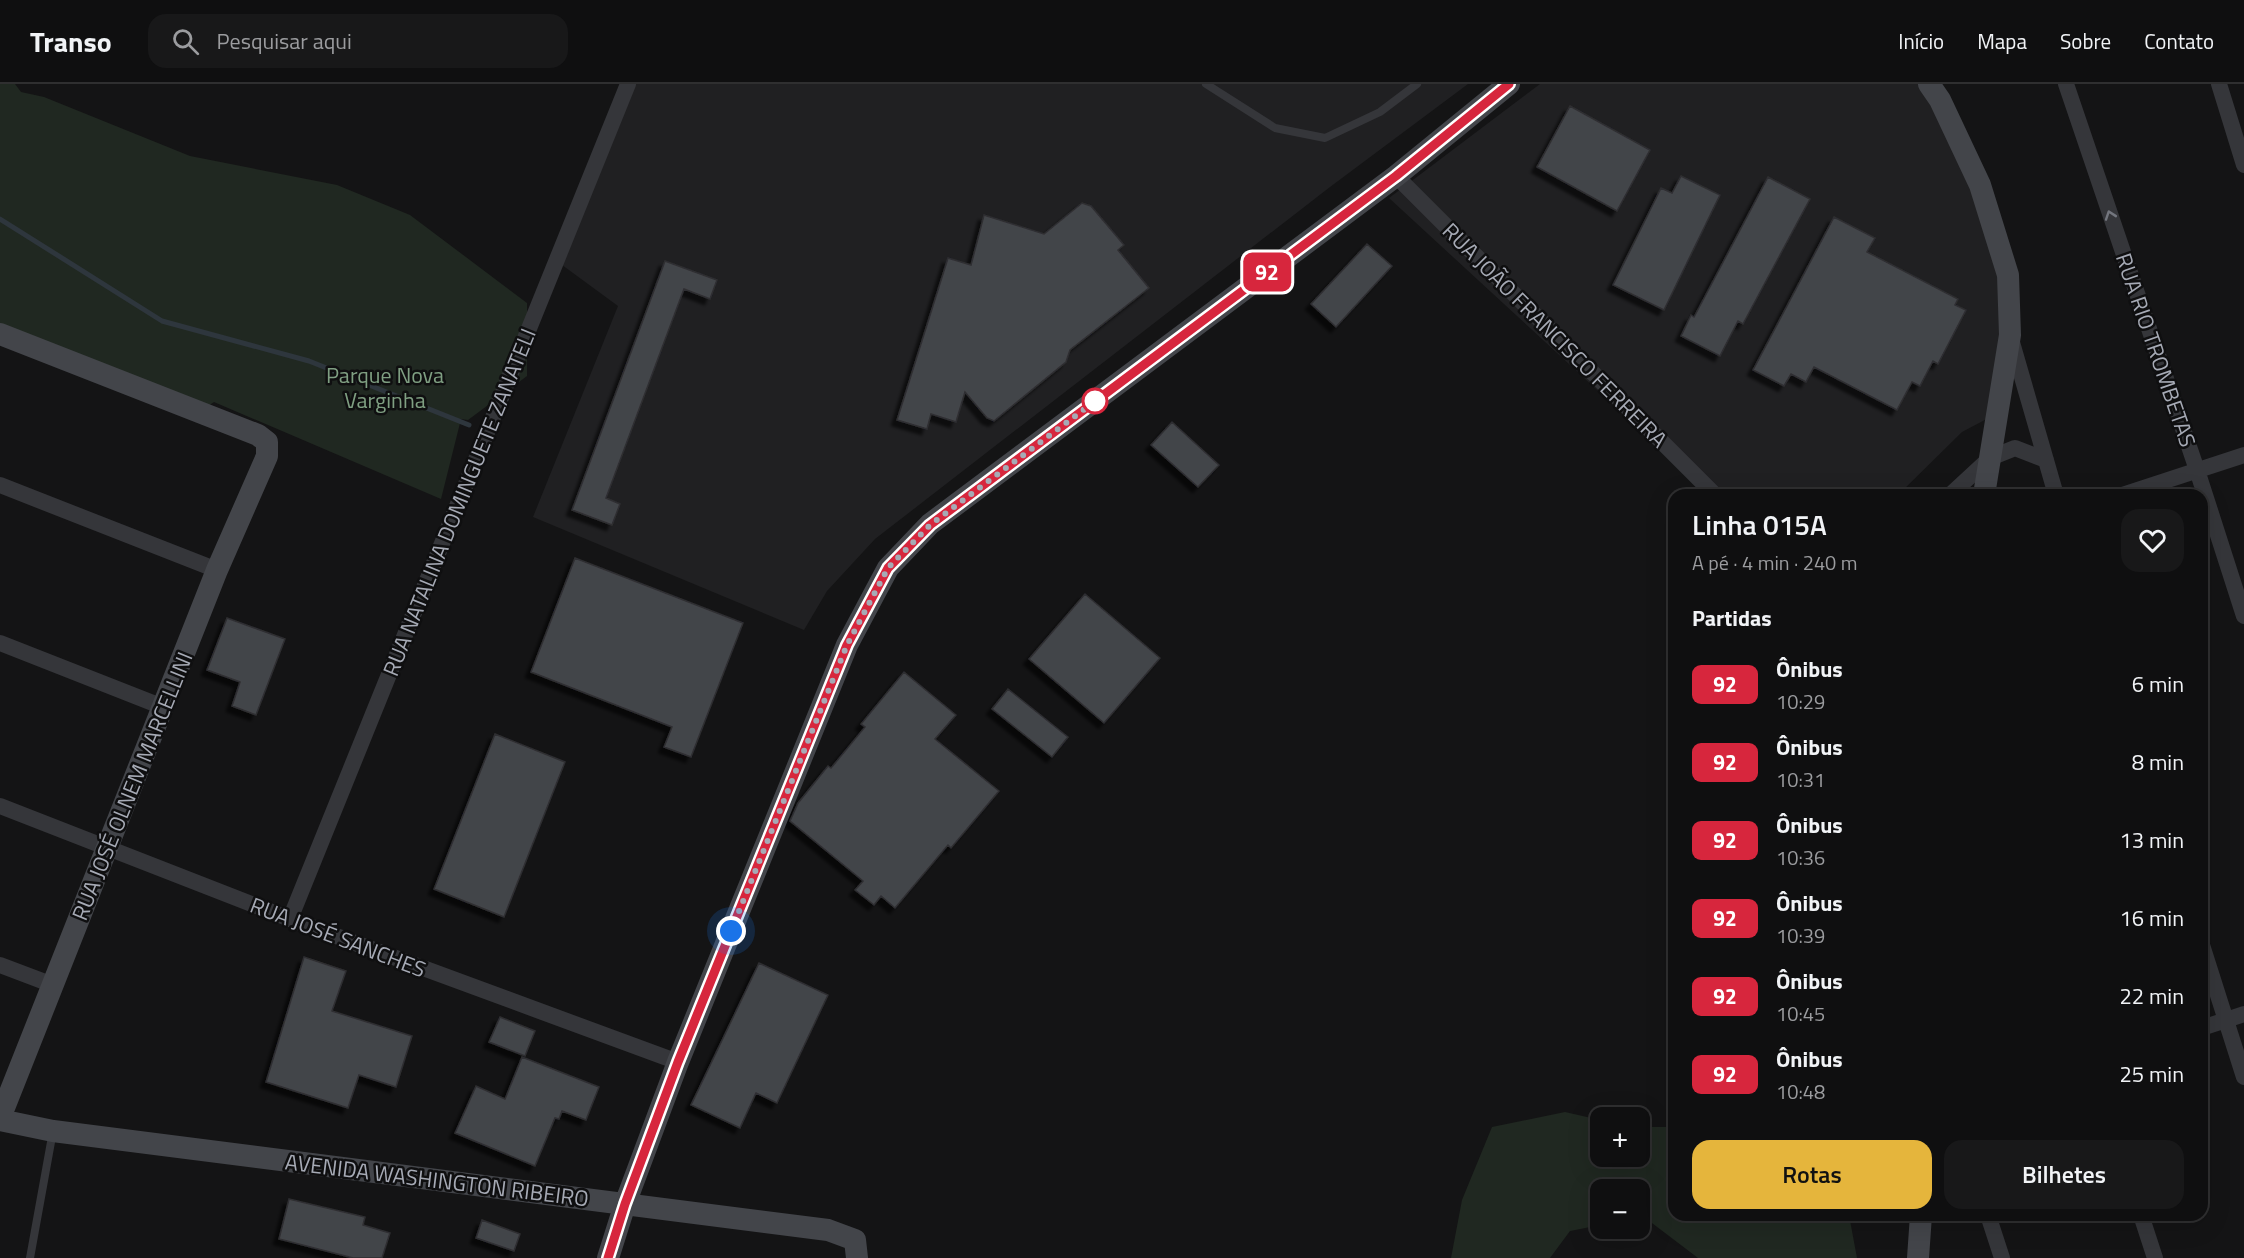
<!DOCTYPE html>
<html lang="pt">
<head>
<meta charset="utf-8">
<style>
	:root { --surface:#0f0f10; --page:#181819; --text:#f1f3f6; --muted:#9b9c9f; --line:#2f2f30; --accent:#e5b53c }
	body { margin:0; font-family:"Titillium Web",sans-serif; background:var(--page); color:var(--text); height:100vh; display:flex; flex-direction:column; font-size:22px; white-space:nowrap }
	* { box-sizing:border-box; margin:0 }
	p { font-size:20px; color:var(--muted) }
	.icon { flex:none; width:33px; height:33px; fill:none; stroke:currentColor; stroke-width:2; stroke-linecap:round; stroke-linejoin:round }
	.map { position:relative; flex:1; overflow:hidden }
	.panel { position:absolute; left:1668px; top:405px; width:540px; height:732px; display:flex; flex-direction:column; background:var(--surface); border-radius:18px; box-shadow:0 6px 24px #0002,0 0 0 2px var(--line) }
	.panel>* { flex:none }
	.badge { padding:0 12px; border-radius:9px; font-size:21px; line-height:39px }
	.controls { position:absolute; left:1590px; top:1023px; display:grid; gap:12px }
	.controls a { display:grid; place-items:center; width:60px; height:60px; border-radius:12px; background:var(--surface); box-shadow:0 6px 24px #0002,0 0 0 2px var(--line); font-size:30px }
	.you { position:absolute; width:30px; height:30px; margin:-15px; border:4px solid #fff; border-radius:50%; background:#1a73e8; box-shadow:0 0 0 9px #1a73e833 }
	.map>.badge { position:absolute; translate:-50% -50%; box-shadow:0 0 0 3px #fff }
	h2 { padding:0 24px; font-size:22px; line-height:54px }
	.round { display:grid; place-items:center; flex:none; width:63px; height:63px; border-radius:18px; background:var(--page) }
	.overview { display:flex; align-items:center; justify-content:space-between; height:102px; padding:0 24px }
	h1 { font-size:28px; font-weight:600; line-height:45px }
	.primary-button { display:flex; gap:12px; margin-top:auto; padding:12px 24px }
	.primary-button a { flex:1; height:69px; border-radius:18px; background:var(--accent); color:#111; font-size:24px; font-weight:600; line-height:69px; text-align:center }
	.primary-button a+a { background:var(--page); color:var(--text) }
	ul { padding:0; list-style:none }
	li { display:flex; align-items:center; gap:18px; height:78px; padding:0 24px }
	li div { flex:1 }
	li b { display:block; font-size:22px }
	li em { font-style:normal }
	li .badge { min-width:66px; font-weight:700; text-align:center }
	header { display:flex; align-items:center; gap:36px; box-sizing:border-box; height:84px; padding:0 30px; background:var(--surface); border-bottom:2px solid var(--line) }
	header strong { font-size:28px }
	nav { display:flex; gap:33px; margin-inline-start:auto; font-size:21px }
	.search { width:420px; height:54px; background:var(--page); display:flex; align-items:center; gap:15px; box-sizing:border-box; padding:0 21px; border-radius:18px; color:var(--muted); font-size:22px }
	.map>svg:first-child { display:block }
</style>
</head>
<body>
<header>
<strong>Transo</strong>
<div class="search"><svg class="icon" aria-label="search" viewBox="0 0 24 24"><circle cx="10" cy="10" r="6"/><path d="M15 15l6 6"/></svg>Pesquisar aqui</div>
<nav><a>Início</a><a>Mapa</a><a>Sobre</a><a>Contato</a></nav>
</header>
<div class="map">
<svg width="2244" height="1174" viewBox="0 0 2244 1174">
	<defs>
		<filter id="shadow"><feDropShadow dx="-5.5" dy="5.5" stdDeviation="1.5" flood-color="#0009"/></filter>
	</defs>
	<rect width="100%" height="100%" fill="#141415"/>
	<path fill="#202022" d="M623 0H1468L1330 103 875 455 827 507 804 546 533 433 618 222 558 178Z
		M1540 0H1929L2008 191 1998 329 1962 348 1898 411H1711L1389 114Z"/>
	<path fill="#202821" d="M0 0H15L21 8 44 13 190 72 337 101 410 131 527 219V292L468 336 461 335 441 415 214 318 205 324 0 261Z
		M1565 1028 1600 1036V1072H1640V1043H1674V1131H1849L1857 1174H1698L1644 1133 1640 1134V1106H1600V1141L1570 1147 1550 1174H1451L1462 1116 1492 1043Z"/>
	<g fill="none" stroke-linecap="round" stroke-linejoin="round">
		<path stroke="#2e363d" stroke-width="5" d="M0 135 162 237 309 277 469 341"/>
	</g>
	<path fill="#434448" stroke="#2e2e31" stroke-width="1.5" filter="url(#shadow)" d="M1570 22 1650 66 1617 127 1537 83Z
		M1681 92 1720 111 1664 226 1613 201 1661 104 1672 109Z
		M1768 93 1810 115 1743 240 1738 237 1720 272 1681 252 1691 231 1694 233Z
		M1082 119 1091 122 1124 161 1118 166 1149 204 1070 266 1066 278 994 337 987 334 965 308 956 338 931 330 927 345 897 336 948 174 971 181 984 131 1044 150Z
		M1834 133 1875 154 1867 168 1958 215 1955 221 1966 226 1938 280 1933 277 1920 302 1912 298 1897 326 1814 283 1806 298 1791 290 1784 302 1753 286Z
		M1367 160 1392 182 1336 243 1311 220Z
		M665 177 717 196 710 215 684 205 606 414 620 420 612 441 572 426Z
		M1172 338 1219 381 1198 403 1151 361Z
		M575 474 743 539 691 673 664 663 672 643 531 588Z
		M1085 510 1160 574 1104 639 1029 575Z
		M227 534 285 555 256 631 232 622 240 598 207 586Z
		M904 588 956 631 935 655 999 707 951 764 948 761 895 824 881 812 874 821 855 806 863 797 790 737 798 719 828 682 831 684 865 643 861 640Z
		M1008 605 1068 653 1052 673 992 625Z
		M495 650 565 678 504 833 434 805Z
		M304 873 346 887 332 927 412 952 396 1003 359 991 348 1024 266 998Z
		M759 879 828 911 777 1019 756 1009 740 1044 691 1021Z
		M500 933 535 947 525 972 489 958Z
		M522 973 599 1003 586 1036 562 1027 559 1035 555 1034 535 1082 455 1049 476 1002 505 1015Z
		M289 1115 365 1133 363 1141 390 1149 382 1174H353L279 1155Z
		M482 1136 520 1150 514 1167 476 1154Z"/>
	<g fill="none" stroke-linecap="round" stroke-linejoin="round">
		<path stroke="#35363a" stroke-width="8" d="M1206 0 1275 44 1325 54 1380 28 1417 0
			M30 1174 53 1047"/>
		<path stroke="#35363a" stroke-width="16" d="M2066 0 2197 386 2244 532
			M2219 0 2244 81
			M1396 92 1715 411
			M2011 255 2056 411
			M0 401 217 486
			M1950 411 1990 374 2015 364 2046 376
			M2122 411 2244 371
			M0 559 163 623
			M0 722 290 835 678 978
			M290 835 628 0
			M2202 861 2244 993
			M0 881 53 901
			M2202 944 2244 930
			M1988 1131 2002 1174
			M2141 1131 2155 1174"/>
		<path stroke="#43454a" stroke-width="22" d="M1929 0 1940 16 1980 101 2008 191 2010 251 1984 411
			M0 250 258 351 267 358V372L217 486 0 1034
			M0 1036 53 1047 828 1146 855 1156 857 1174
			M608 1174 625 1120 678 978 847 561 888 484 930 440 1396 92 1509 0
			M1918 1174 1921 1131"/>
	</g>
	<defs><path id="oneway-chevron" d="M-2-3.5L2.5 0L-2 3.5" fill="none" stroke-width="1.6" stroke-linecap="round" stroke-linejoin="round" transform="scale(1.5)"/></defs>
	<use stroke="#73767e" href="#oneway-chevron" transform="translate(2110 131) rotate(-109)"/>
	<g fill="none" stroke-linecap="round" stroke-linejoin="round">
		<defs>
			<path id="line" d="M608 1174 625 1120 678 978 847 561 888 484 930 441 1396 92 1509 0"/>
		</defs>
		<use href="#line" stroke="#fff" stroke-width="14"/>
		<use href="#line" stroke="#d7263d" stroke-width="9"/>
		<path stroke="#a6aab5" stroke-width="6" stroke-dasharray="0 10.8" d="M731 847 847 561 888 484 930 441 1098 315 1095 317"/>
	</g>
	<circle fill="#fff" stroke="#d7263d" stroke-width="3" cx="1095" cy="317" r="12"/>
	<g text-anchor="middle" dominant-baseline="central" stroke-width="5" stroke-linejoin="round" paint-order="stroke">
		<g font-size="22" fill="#a6aab5" stroke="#0f0f10">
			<text transform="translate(1555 251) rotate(45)">RUA JOÃO FRANCISCO FERREIRA</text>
			<text transform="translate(2156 266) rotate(71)">RUA RIO TROMBETAS</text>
			<text transform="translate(459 418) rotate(-68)">RUA NATALINA DOMINGUETE ZANATELI</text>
			<text transform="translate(132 702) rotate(-68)">RUA JOSÉ OLNEM MARCELLINI</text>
			<text transform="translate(338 853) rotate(21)">RUA JOSÉ SANCHES</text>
			<text transform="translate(437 1096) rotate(7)">AVENIDA WASHINGTON RIBEIRO</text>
		</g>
		<g font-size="22" fill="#7f9f82" stroke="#0f0f10">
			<text x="385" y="291">Parque Nova<tspan x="385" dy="25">Varginha</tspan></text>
		</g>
	</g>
</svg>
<div class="controls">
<a>+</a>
<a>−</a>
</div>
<div class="you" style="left:731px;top:847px"></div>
<b class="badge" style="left:1267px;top:188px;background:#d7263d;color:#fff">92</b>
<section class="panel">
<div class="overview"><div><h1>Linha 015A</h1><p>A pé · 4 min · 240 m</p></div><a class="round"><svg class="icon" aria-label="heart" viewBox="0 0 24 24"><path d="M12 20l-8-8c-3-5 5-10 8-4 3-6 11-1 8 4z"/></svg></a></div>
<h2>Partidas</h2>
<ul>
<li><span class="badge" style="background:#d7263d;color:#fff">92</span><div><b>Ônibus</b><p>10:29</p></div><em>6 min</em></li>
<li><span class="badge" style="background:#d7263d;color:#fff">92</span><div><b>Ônibus</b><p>10:31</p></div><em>8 min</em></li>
<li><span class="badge" style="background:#d7263d;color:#fff">92</span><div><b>Ônibus</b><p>10:36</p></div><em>13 min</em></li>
<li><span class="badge" style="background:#d7263d;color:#fff">92</span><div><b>Ônibus</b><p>10:39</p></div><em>16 min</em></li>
<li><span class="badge" style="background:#d7263d;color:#fff">92</span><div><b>Ônibus</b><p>10:45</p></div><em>22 min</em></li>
<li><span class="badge" style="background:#d7263d;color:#fff">92</span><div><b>Ônibus</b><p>10:48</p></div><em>25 min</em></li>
</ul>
<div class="primary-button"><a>Rotas</a><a>Bilhetes</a></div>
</section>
</div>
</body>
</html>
